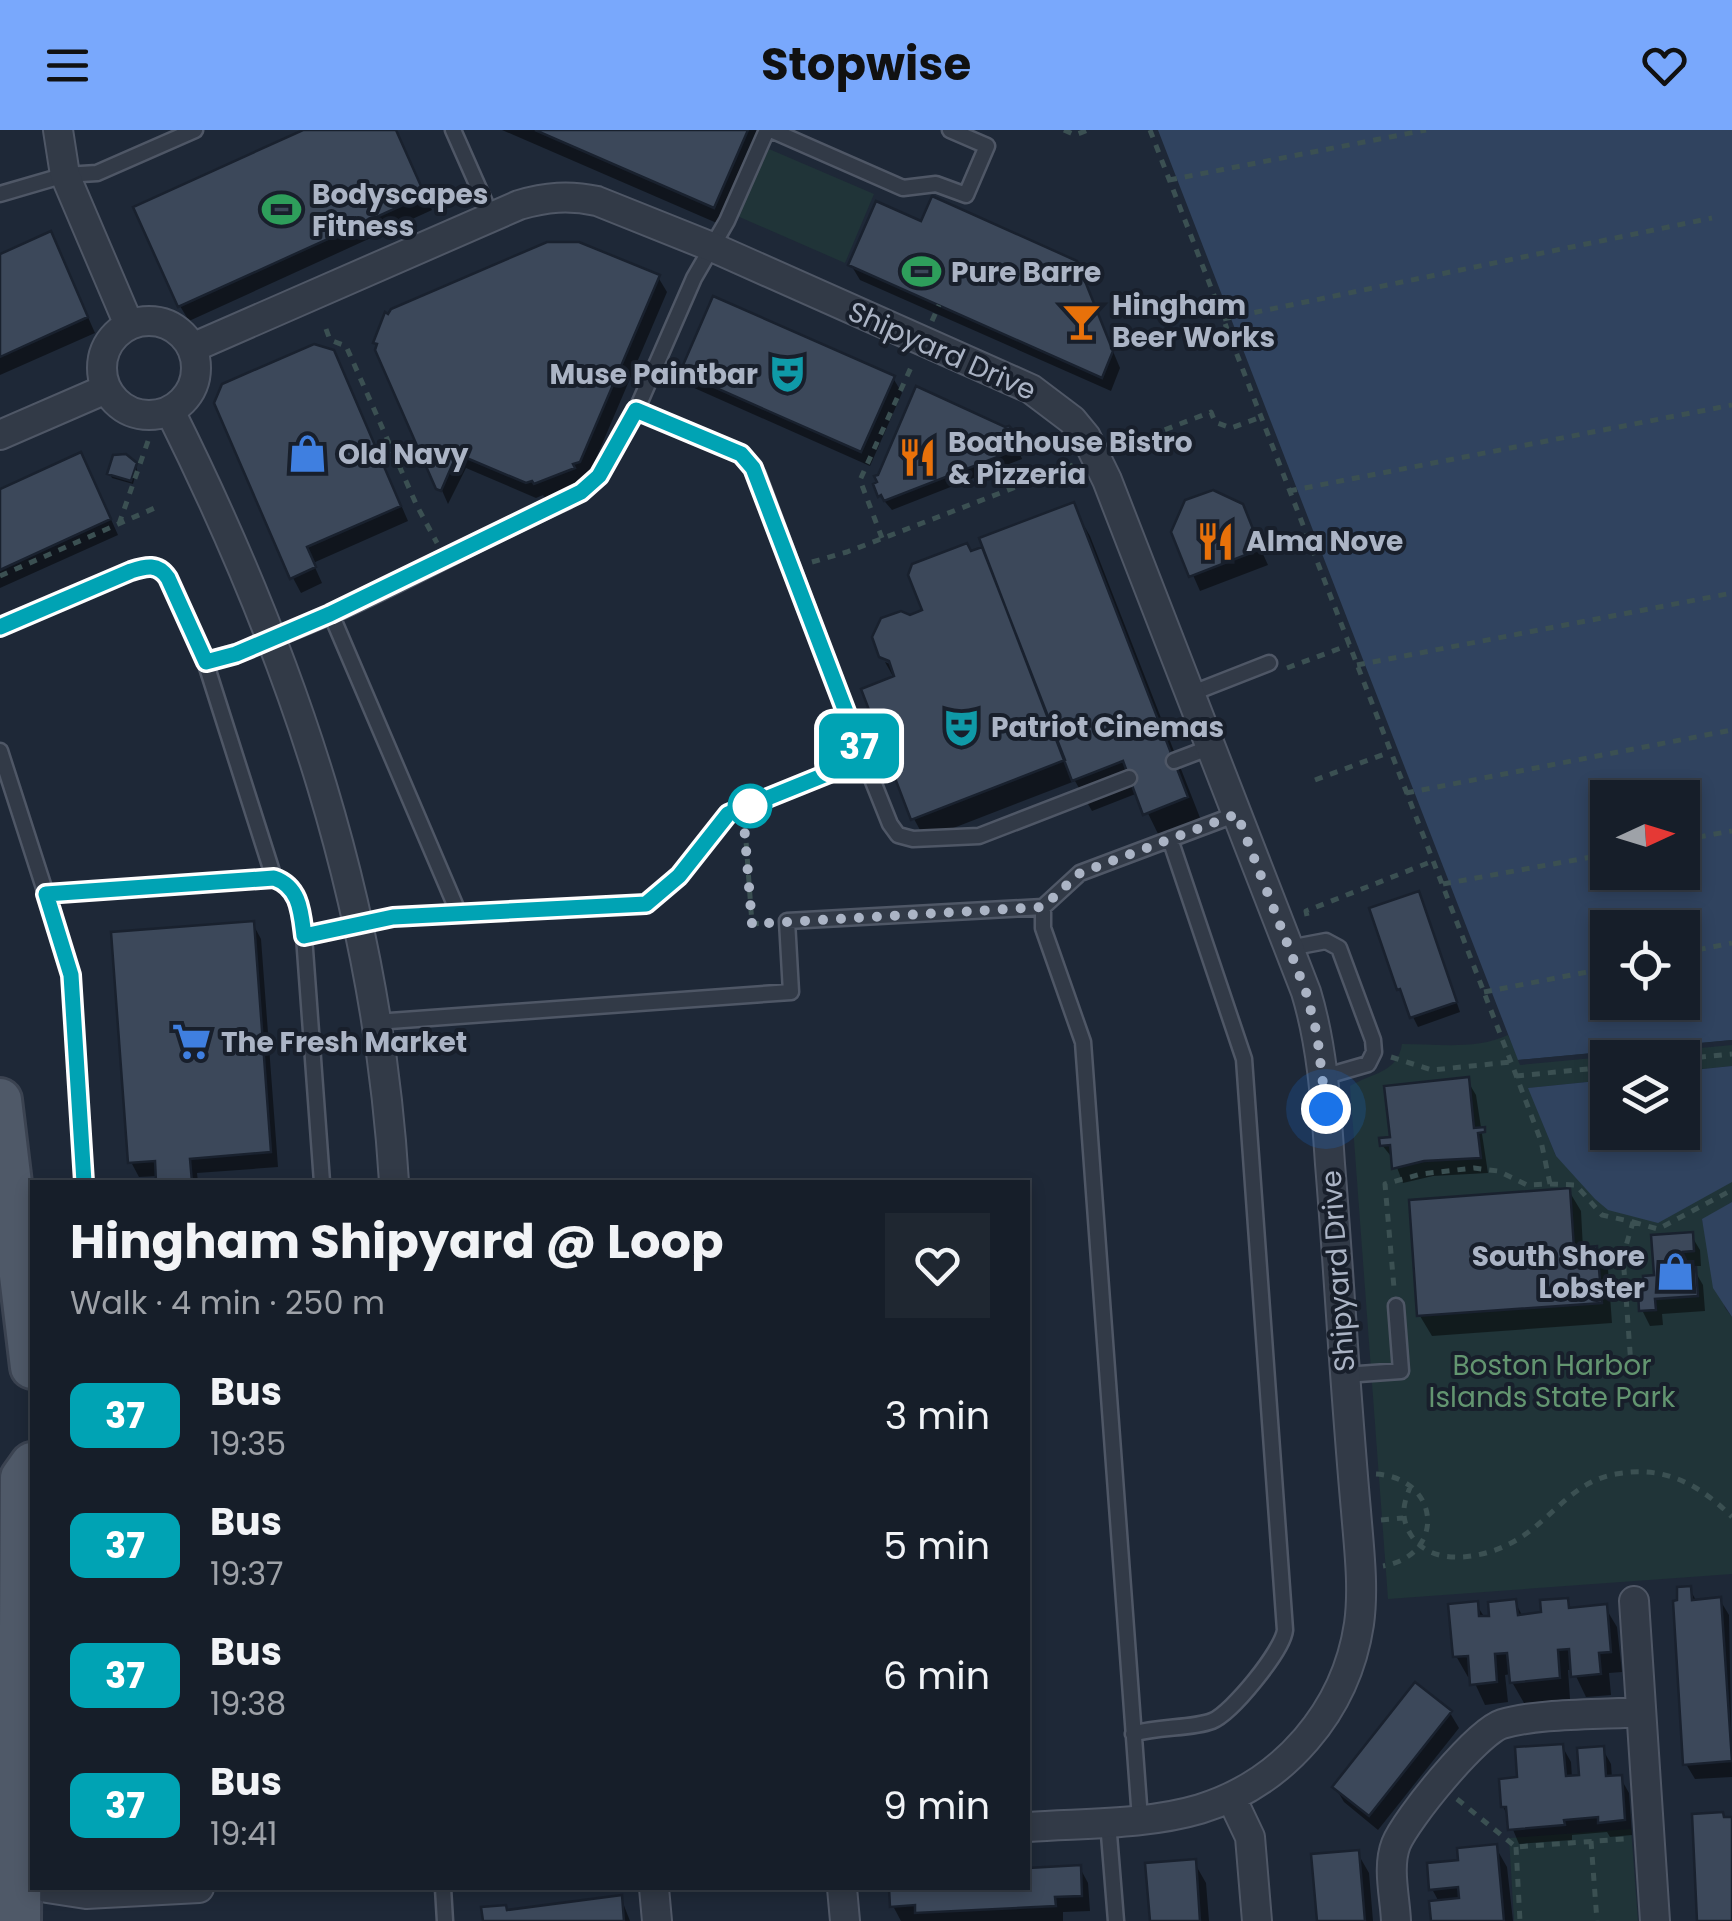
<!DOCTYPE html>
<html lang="en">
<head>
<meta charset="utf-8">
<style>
	:root { --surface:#161e29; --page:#1f2731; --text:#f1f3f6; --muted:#9ea2a8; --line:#353c46; --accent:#79a8fc }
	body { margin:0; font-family:Poppins,sans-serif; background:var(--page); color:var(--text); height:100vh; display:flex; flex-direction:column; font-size:38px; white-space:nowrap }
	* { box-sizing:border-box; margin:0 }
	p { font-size:32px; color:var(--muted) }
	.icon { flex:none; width:55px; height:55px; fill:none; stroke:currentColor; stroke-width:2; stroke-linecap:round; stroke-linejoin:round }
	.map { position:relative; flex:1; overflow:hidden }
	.details { position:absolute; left:30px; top:1050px; width:1000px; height:710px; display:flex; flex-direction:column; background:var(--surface); border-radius:0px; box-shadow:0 5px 15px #0003,0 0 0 2px var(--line) }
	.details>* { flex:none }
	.badge { padding:0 20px; border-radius:15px; font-size:35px; line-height:65px }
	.needle { width:65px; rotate:86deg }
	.controls { position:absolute; left:1590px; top:650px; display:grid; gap:20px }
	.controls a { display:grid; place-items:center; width:110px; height:110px; border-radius:0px; background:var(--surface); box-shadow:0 5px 15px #0003,0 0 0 2px var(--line); font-size:50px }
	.you { position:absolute; width:50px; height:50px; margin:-25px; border:8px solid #fff; border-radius:50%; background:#1a73e8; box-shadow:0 0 0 15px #1a73e833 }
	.map>.badge { position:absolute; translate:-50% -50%; box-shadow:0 0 0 5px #fff }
	.round { display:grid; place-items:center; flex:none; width:105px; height:105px; border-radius:0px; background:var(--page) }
	.overview { display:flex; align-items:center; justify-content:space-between; height:170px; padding:0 40px }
	h1 { font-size:48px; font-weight:700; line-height:75px }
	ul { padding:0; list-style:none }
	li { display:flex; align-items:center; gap:30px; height:130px; padding:0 40px }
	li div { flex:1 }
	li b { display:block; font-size:38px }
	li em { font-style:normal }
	li .badge { min-width:110px; font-weight:700; text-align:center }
	header { display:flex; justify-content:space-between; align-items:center; height:130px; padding:0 40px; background:var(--accent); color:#111; font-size:45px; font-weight:700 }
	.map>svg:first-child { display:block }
</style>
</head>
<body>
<header><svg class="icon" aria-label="menu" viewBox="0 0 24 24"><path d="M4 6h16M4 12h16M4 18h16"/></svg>Stopwise<svg class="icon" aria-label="heart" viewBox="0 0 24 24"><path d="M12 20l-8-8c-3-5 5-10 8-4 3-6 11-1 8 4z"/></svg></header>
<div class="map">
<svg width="1732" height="1791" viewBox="0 0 1732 1791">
	<rect width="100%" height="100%" fill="#1e2837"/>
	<path fill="#203438" d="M769 19 874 64 845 133 735 85Z
		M1508 905 1519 930 1732 910V936L1683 941 1682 928H1608L1607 950 1529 958 1556 1026 1573 1043 1732 1052V1072L1702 1090 1725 1178 1732 1187V1444L1388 1469 1350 956C1371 943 1398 943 1402 914 1437 914 1476 920 1508 905Z
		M1631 1699 1638 1791H1514L1509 1708Z"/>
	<path fill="#30435f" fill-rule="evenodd" d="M1158 0H1732V910L1518 930ZM1608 668H1682V742H1608ZM1608 798H1682V872H1608Z
		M1732 936V1052L1658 1093 1608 1080 1595 1069 1556 1026 1528 958 1607 950 1608 1002H1682L1683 941Z
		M1732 1072V1187L1713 1158 1702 1089Z"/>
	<path fill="#1e2837" d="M1732 910V915L1520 935 1518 930Z"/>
	<path fill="#0007" d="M309 0H396L432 80 189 191 180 176Z
		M502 0H768L726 97Z
		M923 95 1076 133 1120 238 1111 261 860 150 851 135Z
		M58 119 95 203 0 245V126Z
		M658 147 667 162 588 347 580 350 581 354 545 368 543 365 536 368 466 338 448 374 376 212Z
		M342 239 408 391 313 433 322 453 301 463 293 448Z
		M683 241 893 248 902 263 870 336 692 257Z
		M917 260 1011 301 1022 329 892 380 880 366Z
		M135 335 137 339 133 354 112 348 110 344Z
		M89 340 118 405 0 458V362Z
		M1072 375 1090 406 1204 698 1163 714 1138 663 1092 681 1075 651 925 709 914 689 894 548 885 532 900 538 910 488 926 482 971 424Z
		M1241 376 1268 435 1200 461 1174 402Z
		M1423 774 1460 882 1418 897 1399 859 1372 780Z
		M253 794 261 809 278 1037 197 1043 198 1052H159L158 1046 139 1047 131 1032Z
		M1467 950 1476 965 1488 1043 1433 1046 1403 1053 1394 1030 1382 1015Z
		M1569 1061 1581 1081 1583 1119H1596L1608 1139 1612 1193 1432 1206 1420 1186Z
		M1691 1105 1700 1120 1701 1136H1692L1703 1155 1705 1181 1662 1184 1663 1195 1650 1196 1642 1180 1647 1163Z
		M1689 1458 1697 1472 1720 1470 1729 1485 1732 1647 1695 1649 1686 1634Z
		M1567 1470 1572 1480 1605 1477 1617 1497 1622 1542 1609 1543 1611 1565 1586 1567 1573 1540H1568L1570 1569 1524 1573 1512 1552 1511 1544 1505 1545 1508 1572 1485 1575 1472 1547H1468L1456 1526 1476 1474 1485 1488 1515 1472 1523 1487 1544 1484Z
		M1450 1583 1459 1598 1378 1700 1344 1672 1335 1657Z
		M1562 1616 1571 1632 1572 1648 1582 1647 1602 1618 1611 1634 1612 1648 1620 1647 1629 1663 1632 1705 1610 1707 1607 1702 1572 1705V1710L1519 1714 1503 1676 1520 1650Z
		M1495 1716 1507 1737 1513 1791H1433L1439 1772 1432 1759 1461 1732Z
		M1357 1722 1369 1743 1373 1791H1319Z
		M1194 1732 1206 1753 1209 1791H1152Z
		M1080 1738 1088 1753 1090 1781 1063 1782V1791H901L893 1776 892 1758H1028V1741Z
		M621 1768 630 1791H485L507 1782Z"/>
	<path fill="#3c485a" stroke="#19212e" stroke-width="2.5" d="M303 0H396L425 65 178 177 133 77Z
		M535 0H748L714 78Z
		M932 66 1077 131 1113 221 1102 248 848 135 876 71 921 91Z
		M51 101 88 187 0 227V124Z
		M547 112H579L660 145 580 332 573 334 575 338 534 354 532 351 526 353 457 324 441 361 436 359 375 220 377 214 373 213 385 182 388 184 391 179Z
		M713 166 895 246 861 322 680 242Z
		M314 214 334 220 401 376 307 417 316 437 290 449 214 273 222 254Z
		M916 256 1005 297 1009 296 1013 300 1018 319 884 371 881 365 878 367 873 354 877 352 874 346 878 345Z
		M81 322 111 389 0 440V359Z
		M126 324 137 333 131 351 107 344 113 325Z
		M1213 360 1243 374 1261 419 1189 447 1171 402 1185 370Z
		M1074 372 1188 667 1143 685 1123 631 1072 651 979 408Z
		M967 413 971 421 982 417 1065 630 911 690 861 559 894 546 889 531 879 527 872 507 881 488 901 481 910 485 922 480 908 445 912 434Z
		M1419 761 1457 872 1410 888 1400 859 1397 860 1369 778Z
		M254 791 271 1022 190 1029 192 1052H156L155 1031 128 1033 111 802Z
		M1469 947 1474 998 1485 997V1002L1478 1003 1481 1028 1424 1031 1392 1039 1390 1015 1380 1016 1379 1008 1390 1007 1384 956Z
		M1570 1058 1574 1118 1597 1116 1602 1173 1417 1186 1409 1070Z
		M1693 1102 1694 1121 1683 1122 1685 1138 1696 1137 1698 1166 1655 1169 1656 1180 1639 1181 1638 1161 1644 1160 1643 1146 1654 1145 1651 1105Z
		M1691 1456 1692 1470 1721 1467 1732 1631 1683 1635 1673 1471 1677 1470V1457Z
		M1568 1468 1569 1478 1607 1474 1611 1522 1599 1523 1601 1544 1571 1547 1569 1519 1558 1520 1560 1548 1510 1553 1507 1523 1495 1524 1497 1552 1470 1555 1468 1526 1453 1527 1448 1474 1478 1471 1479 1486H1489L1488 1472 1516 1469 1518 1485 1541 1482 1540 1470Z
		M1415 1552 1452 1581 1369 1686 1332 1657Z
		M1563 1614 1566 1646 1579 1645 1577 1618 1604 1616 1606 1646 1622 1645 1625 1690 1598 1693V1687L1564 1690 1565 1695 1508 1700 1506 1677H1501L1499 1649 1517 1647 1515 1617Z
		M1723 1682 1724 1687H1732V1791H1697L1692 1684Z
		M1497 1714 1504 1791H1431L1429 1771 1459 1768 1458 1757 1429 1760 1427 1733 1458 1730 1457 1718Z
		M1359 1720 1365 1791H1317L1311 1724Z
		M1196 1729 1200 1791H1150L1145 1733Z
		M1081 1735 1082 1766 1055 1767 1056 1776 915 1783V1775L890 1777 889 1758H1028V1738Z
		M622 1765 624 1791H483L481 1777 506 1775 507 1780Z"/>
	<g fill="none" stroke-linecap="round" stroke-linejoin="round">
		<defs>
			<path id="lane" d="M453 0 491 86
				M767 0 727 91 694 148 636 281 599 346 567 371C447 424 333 498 205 531L274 748C300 756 301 782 304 806L393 787 646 775 679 746 728 684 864 629
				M771 0 903 58 936 54 966 65 987 16 950 0
				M0 64 65 45 97 43 195 0
				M636 281 741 324 758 345 864 629 890 694 898 705 913 709 979 706 1129 648
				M331 484 459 784
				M0 497 131 441C146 436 158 433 168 448L205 531
				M1190 564 1269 533
				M0 621 46 764 274 748
				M1174 631 1211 617
				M46 764 71 845 84 1052
				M1043 777V798L1083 912 1140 1689
				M304 806 322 1052
				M1289 818 1326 811 1339 818 1373 910 1374 922 1368 934 1323 947
				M376 892 791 862 787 791 1043 777 1080 743 1237 684
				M1345 1245 1401 1241 1396 1176
				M1133 1604C1159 1596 1191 1599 1212 1591 1232 1583 1283 1520 1285 1500L1244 929 1170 709
				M1108 1692 1116 1791
				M443 1758 445 1791"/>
			<path id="street" d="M58 0 65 45 129 195
				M102 238a47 47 0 1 1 94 0a47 47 0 1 1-94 0Z
				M192 218 519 75C546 67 569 65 597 71L712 117 1031 259 1072 290 1086 307 1107 350 1306 862C1323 918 1326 976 1330 1034 1335 1094 1339 1155 1343 1215 1347 1270 1351 1326 1356 1381 1359 1418 1364 1458 1359 1494 1346 1581 1284 1653 1200 1679 1146 1695 1084 1693 1028 1697
				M170 281C293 528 377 775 394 1052
				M0 305 106 259
				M1634 1471 1655 1791
				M1231 1667 1250 1707 1257 1791
				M47 1758 86 1764 199 1758
				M654 1758 657 1791
				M842 1758 845 1791
				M1396 1791C1395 1767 1387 1737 1396 1714 1406 1689 1477 1602 1502 1594 1539 1583 1600 1585 1640 1582"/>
			<path id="primary" d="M0 970 32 1237
				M19 1791 22 1348 32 1334"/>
		</defs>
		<use href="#lane" stroke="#4f5766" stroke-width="19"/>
		<use href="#street" stroke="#4f5766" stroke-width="32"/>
		<use href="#primary" stroke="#3b4351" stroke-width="48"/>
		<path stroke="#3b5052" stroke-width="5" stroke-dasharray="8 8" stroke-linecap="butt" d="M1064 0 1075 5 1088 0
			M1150 0 1511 932 1541 1011 1550 1054 1527 1055 1498 1041 1474 1038 1421 1044 1385 1054 1394 1158
			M1169 50 1426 0
			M1223 189 1712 88
			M932 191 939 175
			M326 199 330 210 346 216 417 376 437 413
			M1120 317 1211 282 1215 292 1231 298 1261 287
			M1289 361 1732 275
			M119 394 148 311
			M882 408 860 350 913 233
			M812 432 847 422 1073 335
			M0 446 157 377
			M1357 535 1732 463
			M1287 538 1349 515
			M1315 650 1390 622
			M1406 663 1732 600
			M745 697 752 794 768 793
			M1682 710 1732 701
			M1443 754 1608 724
			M1307 786 1306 781 1433 731
			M1682 823 1732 813
			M1484 862 1608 838
			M1391 927 1432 940 1511 932
			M1682 929 1732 924
			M1516 946 1608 937
			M1550 1054 1576 1055 1602 1085 1633 1092 1623 1126 1631 1235
			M1633 1092 1658 1099 1732 1060
			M1376 1344C1440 1348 1447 1425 1383 1436
			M1411 1355C1403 1374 1400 1387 1411 1405 1431 1437 1480 1429 1509 1414 1549 1395 1569 1352 1616 1344 1664 1335 1699 1354 1732 1387
			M1381 1390 1403 1388
			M1457 1669 1516 1717 1624 1709
			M1591 1711 1597 1791
			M1516 1717 1520 1791"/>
		<use href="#lane" stroke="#323a47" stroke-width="14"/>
		<use href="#street" stroke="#323a47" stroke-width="28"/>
		<use href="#primary" stroke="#4f5968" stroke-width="42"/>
	</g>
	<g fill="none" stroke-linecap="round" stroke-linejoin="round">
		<defs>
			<path id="line" d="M0 497 131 441C146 436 158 433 168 448L206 532 236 524 330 484 581 362 599 346 636 280 741 324 753 338 864 629 728 684 679 746 646 774 393 787 304 806C301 782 300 757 274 748L46 764 71 845 84 1052"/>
		</defs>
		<use href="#line" stroke="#fff" stroke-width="22"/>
		<use href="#line" stroke="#00a3b4" stroke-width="15"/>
		<path stroke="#abb4c5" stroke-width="10" stroke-dasharray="0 18" d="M750 676 739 680 744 694 752 794 1043 777 1080 743 1237 684 1306 862 1317 904 1326 979"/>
	</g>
	<defs>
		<symbol id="stadium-bare" viewBox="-9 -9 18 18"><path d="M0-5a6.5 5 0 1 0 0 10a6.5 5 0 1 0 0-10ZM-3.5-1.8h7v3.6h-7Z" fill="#2e9e5b" stroke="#181f2b" stroke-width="2.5" paint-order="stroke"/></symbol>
		<symbol id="bar-bare" viewBox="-9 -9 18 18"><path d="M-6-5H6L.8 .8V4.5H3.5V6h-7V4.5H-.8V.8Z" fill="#e8710a" stroke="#181f2b" stroke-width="2.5" paint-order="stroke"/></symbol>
		<symbol id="theatre-bare" viewBox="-9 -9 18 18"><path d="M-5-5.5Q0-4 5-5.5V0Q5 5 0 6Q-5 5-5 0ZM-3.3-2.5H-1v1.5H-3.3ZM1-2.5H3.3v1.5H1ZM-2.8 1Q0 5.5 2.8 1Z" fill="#0f9aa8" stroke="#181f2b" stroke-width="2.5" paint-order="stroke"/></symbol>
		<symbol id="shop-bare" viewBox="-9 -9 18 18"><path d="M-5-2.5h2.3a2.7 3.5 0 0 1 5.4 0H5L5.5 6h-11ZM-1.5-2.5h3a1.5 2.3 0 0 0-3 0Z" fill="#3f7fe0" stroke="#181f2b" stroke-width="2.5" paint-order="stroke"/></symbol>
		<symbol id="restaurant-bare" viewBox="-9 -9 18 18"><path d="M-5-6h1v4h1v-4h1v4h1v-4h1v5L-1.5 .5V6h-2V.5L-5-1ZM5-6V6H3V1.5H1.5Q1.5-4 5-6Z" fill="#e8710a" stroke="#181f2b" stroke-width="2.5" paint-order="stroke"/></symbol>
		<symbol id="supermarket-bare" viewBox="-9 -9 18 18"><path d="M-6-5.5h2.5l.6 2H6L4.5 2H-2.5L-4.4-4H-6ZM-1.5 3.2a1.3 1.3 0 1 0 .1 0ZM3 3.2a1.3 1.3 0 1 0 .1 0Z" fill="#3f7fe0" stroke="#181f2b" stroke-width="2.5" paint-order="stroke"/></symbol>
	</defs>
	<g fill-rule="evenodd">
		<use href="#stadium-bare" x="254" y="52" width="55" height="55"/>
		<use href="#stadium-bare" x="894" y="114" width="55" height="55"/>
		<use href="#bar-bare" x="1054" y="164" width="55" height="55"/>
		<use href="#theatre-bare" x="760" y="216" width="55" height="55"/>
		<use href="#shop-bare" x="280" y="296" width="55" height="55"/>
		<use href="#restaurant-bare" x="890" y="300" width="55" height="55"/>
		<use href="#restaurant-bare" x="1188" y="384" width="55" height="55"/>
		<use href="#theatre-bare" x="934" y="570" width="55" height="55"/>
		<use href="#supermarket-bare" x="164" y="884" width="55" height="55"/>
		<use href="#shop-bare" x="1648" y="1114" width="55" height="55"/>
	</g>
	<circle fill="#fff" stroke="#00a3b4" stroke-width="5" cx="750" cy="676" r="20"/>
	<g text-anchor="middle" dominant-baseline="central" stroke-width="8" stroke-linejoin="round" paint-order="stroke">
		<g font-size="28" font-weight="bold" fill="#abb4c5" stroke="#181f2b" text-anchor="start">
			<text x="312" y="64">Bodyscapes<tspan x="312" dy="32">Fitness</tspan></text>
			<text x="951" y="142">Pure Barre</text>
			<text x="1112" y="175">Hingham<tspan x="1112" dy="32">Beer Works</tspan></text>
			<text x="758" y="244" text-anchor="end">Muse Paintbar</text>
			<text x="948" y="312">Boathouse Bistro<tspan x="948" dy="32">&amp; Pizzeria</tspan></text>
			<text x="338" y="324">Old Navy</text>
			<text x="1246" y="411">Alma Nove</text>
			<text x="991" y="597">Patriot Cinemas</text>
			<text x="221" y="912">The Fresh Market</text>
			<text x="1645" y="1126" text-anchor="end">South Shore<tspan x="1645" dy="32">Lobster</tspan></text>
		</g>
		<g font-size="28" fill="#abb4c5" stroke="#181f2b">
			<text transform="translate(942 221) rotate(24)">Shipyard Drive</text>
			<text transform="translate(1338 1141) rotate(-94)">Shipyard Drive</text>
		</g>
		<g font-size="28" fill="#639570" stroke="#181f2b">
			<text x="1552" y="1235">Boston Harbor<tspan x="1552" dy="32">Islands State Park</tspan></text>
		</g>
	</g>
</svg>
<div class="controls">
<a><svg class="needle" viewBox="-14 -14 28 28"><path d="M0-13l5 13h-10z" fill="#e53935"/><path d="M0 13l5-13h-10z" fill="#9ea2a8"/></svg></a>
<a><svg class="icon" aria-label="locate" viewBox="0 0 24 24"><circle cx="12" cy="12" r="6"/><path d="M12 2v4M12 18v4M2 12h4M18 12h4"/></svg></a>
<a><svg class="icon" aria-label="layers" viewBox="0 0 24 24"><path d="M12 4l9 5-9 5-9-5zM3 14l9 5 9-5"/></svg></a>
</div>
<div class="you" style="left:1326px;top:979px"></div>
<b class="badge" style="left:859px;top:616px;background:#00a3b4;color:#fff">37</b>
<section class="details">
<div class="overview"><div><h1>Hingham Shipyard @ Loop</h1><p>Walk · 4 min · 250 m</p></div><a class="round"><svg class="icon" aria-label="heart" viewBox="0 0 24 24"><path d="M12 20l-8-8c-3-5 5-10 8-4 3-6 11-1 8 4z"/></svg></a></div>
<ul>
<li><span class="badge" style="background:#00a3b4;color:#fff">37</span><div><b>Bus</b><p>19:35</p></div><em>3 min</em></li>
<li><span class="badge" style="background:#00a3b4;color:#fff">37</span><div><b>Bus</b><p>19:37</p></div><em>5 min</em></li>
<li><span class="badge" style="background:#00a3b4;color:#fff">37</span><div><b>Bus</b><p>19:38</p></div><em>6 min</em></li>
<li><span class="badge" style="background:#00a3b4;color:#fff">37</span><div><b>Bus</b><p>19:41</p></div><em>9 min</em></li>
</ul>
</section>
</div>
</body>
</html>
